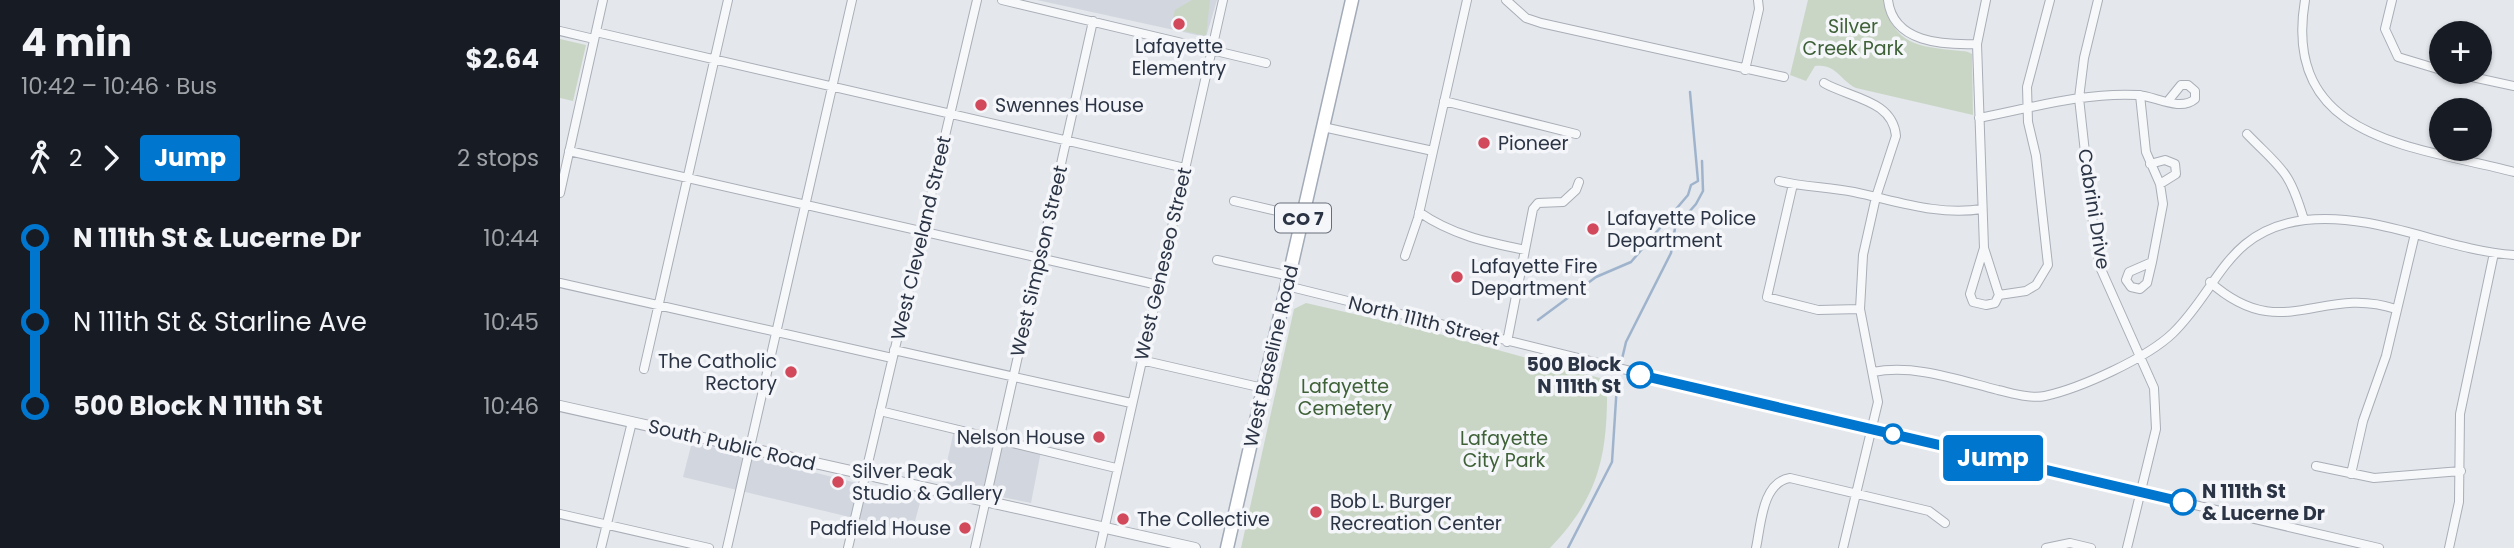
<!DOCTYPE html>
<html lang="en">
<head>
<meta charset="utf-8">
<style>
	:root { --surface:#171b24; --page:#20242c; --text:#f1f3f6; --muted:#9ea1a6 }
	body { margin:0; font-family:Poppins,sans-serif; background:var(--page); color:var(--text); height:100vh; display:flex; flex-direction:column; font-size:26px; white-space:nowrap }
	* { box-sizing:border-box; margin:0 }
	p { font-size:23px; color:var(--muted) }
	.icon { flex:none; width:38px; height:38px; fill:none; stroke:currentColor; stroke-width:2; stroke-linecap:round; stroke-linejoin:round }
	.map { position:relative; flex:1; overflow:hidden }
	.side { display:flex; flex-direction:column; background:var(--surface); width:560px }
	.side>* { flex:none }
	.badge { padding:0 14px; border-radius:5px; font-size:24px; line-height:46px }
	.fabs { position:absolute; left:1869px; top:21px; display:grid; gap:14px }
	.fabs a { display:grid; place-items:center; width:63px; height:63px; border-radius:50%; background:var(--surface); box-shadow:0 2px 5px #0004; font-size:35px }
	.map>.badge { position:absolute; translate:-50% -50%; box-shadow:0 0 0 4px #fff }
	.legs { display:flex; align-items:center; gap:10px; height:77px; padding:0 21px; font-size:23px }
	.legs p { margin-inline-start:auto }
	.summary { display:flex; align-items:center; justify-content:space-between; height:119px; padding:0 21px }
	h1 { font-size:38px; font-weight:700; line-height:52px }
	ul { padding:0 21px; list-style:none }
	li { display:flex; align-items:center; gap:24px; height:84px; font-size:26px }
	li i { display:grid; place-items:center; width:10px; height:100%; margin:0 9px; background:currentColor }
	li i::after { content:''; width:18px; height:18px; margin:-9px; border:5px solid; border-radius:50%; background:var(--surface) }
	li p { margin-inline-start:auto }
	li:first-child i { background:linear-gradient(#0000 50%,currentColor 0) }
	li:last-child i { background:linear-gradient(currentColor 50%,#0000 0) }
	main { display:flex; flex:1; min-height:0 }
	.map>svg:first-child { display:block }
</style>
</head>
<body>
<main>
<section class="side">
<div class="summary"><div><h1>4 min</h1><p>10:42 – 10:46 · Bus</p></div><b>$2.64</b></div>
<div class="legs"><svg class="icon" aria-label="walk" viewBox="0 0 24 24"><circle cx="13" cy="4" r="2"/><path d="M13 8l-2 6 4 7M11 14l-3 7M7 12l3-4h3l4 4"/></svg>2<svg class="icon" aria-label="forward" viewBox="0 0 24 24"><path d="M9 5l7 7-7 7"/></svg><b class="badge" style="background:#0076ce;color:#fff">Jump</b><p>2 stops</p></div>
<ul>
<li><i style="color:#0076ce"></i><b>N 111th St &amp; Lucerne Dr</b><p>10:44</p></li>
<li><i style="color:#0076ce"></i><span>N 111th St &amp; Starline Ave</span><p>10:45</p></li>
<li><i style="color:#0076ce"></i><b>500 Block N 111th St</b><p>10:46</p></li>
</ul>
</section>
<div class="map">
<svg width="1954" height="548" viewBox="0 0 1954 548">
	<rect width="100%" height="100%" fill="#e4e7ec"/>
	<path fill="#d2d6de" d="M477 0H657L646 37Z
		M394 430 481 451 471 503 382 485Z
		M132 442 361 499 352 532 123 477Z"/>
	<path fill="#c9d6c5" d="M632 0H650L646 36 611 28 615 10Z
		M1248 0H1323C1333 40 1351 46 1391 50 1398 51 1406 50 1412 54L1413 115 1296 88C1280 80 1276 63 1255 66L1246 81 1230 75Z
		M0 39 26 45 13 101 0 98Z
		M746 303 872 332 1047 380C1048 452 1041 495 990 548H681L734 309Z"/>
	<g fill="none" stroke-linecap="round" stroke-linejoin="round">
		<path stroke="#9fb4cc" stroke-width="2.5" d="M978 320 1036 277 1071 262 1128 195 1131 185 1138 181 1130 92
			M1062 359 1066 342 1111 253 1115 228 1136 204 1143 191 1142 161
			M1008 548 1052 462 1057 384"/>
		<defs>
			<path id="minor" d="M442 0 706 63
				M946 0 966 18 981 23 1224 77
				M1328 0C1333 43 1383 45 1417 44
				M1538 0 1524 58 1519 98 1532 216 1540 267 1594 388 1596 429 1567 548
				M1745 0C1721 141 1856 146 1954 172
				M1832 0 1825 29 1838 57 1881 70
				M0 31 34 39
				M36 32 625 168
				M1185 70 1199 9 1198 0
				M1889 72 1954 86
				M1264 83C1290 98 1333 100 1336 136L1316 197 1303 255 1300 309 1318 402 1283 548
				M1580 95 1586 152 1600 184 1603 204 1592 262 1569 272 1566 280 1571 287 1580 289 1587 283 1592 262
				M884 101 1016 134
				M1419 118C1471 108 1524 92 1578 95 1595 96 1620 112 1635 99V91L1628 85H1621L1608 101
				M763 127 873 151
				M1687 134C1722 170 1729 169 1744 220
				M9 151 598 285
				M1590 164 1605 160 1615 164 1616 174 1600 184
				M1219 181C1244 187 1269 187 1294 192 1337 201 1378 216 1422 209
				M1233 184 1207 297 1258 310 1300 309
				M0 193 43 0
				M674 201 743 217
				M859 212C892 235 926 242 965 250
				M1424 248 1410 294 1413 302 1426 305 1435 303 1439 295 1424 248 1417 44 1426 0
				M845 256 858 218 907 0
				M657 260 730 276
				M1650 282C1722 346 1760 284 1836 309
				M0 283 332 358
				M727 286 1245 414 1819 548
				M1439 295 1466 291 1476 285 1488 265 1476 156 1468 122 1467 87 1490 0
				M947 342 973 209 978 203 1003 202 1016 190 1019 182
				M334 350 571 403
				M581 360 703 388
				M84 369 168 0
				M1313 372C1355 364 1398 380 1438 390 1452 393 1470 399 1485 396 1521 388 1587 358 1613 333 1660 287 1666 230 1745 220 1817 212 1884 250 1954 255
				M320 411 556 468
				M1756 466 1814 478 1901 471
				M1791 474 1803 421 1826 356 1855 234
				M0 514 149 548
				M41 548 72 422
				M167 548 292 0
				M288 548 417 0
				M415 548 533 21
				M540 548 663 0
				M1196 548C1201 525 1202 482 1230 478L1369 511 1385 523
				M1486 548 1510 543 1531 548
				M1889 548 1899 502 1900 414 1934 253"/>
			<path id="tertiary" d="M0 406 635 548"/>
			<path id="primary" d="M667 548 792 0"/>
		</defs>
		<use href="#minor" stroke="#a9aeb7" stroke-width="10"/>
		<use href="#tertiary" stroke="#a9aeb7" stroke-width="12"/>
		<use href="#primary" stroke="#a3abb8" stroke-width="15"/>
		<use href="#minor" stroke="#f7f8fa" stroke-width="8"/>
		<use href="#tertiary" stroke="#f7f8fa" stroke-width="10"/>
		<use href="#primary" stroke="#fff" stroke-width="12"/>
	</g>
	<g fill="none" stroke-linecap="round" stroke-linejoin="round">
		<defs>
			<path id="line-1" d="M1080 375 1623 502"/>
		</defs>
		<use href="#line-1" stroke="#fff" stroke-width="16"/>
		<use href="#line-1" stroke="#0076ce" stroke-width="10"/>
	</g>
	<g fill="#d1495b" stroke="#f4f6f9" stroke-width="2.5">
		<circle cx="619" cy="24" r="7"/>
		<circle cx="421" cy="105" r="7"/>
		<circle cx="924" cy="143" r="7"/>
		<circle cx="1033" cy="229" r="7"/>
		<circle cx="897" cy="277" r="7"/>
		<circle cx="231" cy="372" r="7"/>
		<circle cx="539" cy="437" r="7"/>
		<circle cx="278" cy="482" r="7"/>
		<circle cx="756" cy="512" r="7"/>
		<circle cx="563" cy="519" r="7"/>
		<circle cx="405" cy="528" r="7"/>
	</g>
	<g fill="#fff" stroke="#0076ce" stroke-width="3.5">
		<circle cx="1080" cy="375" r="12"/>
		<circle cx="1333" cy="434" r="9"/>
		<circle cx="1623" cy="502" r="12"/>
	</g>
	<g text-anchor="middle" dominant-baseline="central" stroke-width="7" stroke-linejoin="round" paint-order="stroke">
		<rect fill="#f4f6f9" stroke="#676e7b" stroke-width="2" x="715" y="203.5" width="56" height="29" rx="5"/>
		<g font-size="18" font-weight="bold" fill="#2b3445">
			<text x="743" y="218">CO 7</text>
		</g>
		<g font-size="19" fill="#3f6138" stroke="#f4f6f9">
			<text x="1293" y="26">Silver<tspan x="1293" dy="22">Creek Park</tspan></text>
			<text x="785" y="386">Lafayette<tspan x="785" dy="22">Cemetery</tspan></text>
			<text x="944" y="438">Lafayette<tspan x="944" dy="22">City Park</tspan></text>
		</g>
		<g font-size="19" fill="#2b3445" stroke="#f4f6f9" text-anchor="start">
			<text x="619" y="46" text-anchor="middle">Lafayette<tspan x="619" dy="22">Elementry</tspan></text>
			<text x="435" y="105">Swennes House</text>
			<text x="938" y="143">Pioneer</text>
			<text x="1047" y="218">Lafayette Police<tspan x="1047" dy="22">Department</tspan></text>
			<text x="911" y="266">Lafayette Fire<tspan x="911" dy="22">Department</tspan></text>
			<text x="217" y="361" text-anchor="end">The Catholic<tspan x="217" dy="22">Rectory</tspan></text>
			<text x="525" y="437" text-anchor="end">Nelson House</text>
			<text x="292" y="471">Silver Peak<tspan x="292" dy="22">Studio &amp; Gallery</tspan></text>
			<text x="770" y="501">Bob L. Burger<tspan x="770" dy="22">Recreation Center</tspan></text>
			<text x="577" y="519">The Collective</text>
			<text x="391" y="528" text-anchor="end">Padfield House</text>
		</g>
		<g font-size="19" fill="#2b3445" stroke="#f4f6f9">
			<text transform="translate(1534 209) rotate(81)">Cabrini Drive</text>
			<text transform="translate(361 238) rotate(-77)">West Cleveland Street</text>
			<text transform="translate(479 261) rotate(-77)">West Simpson Street</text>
			<text transform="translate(603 264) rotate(-77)">West Geneseo Street</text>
			<text transform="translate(864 321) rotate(14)">North 111th Street</text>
			<text transform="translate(711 356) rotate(-77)">West Baseline Road</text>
			<text transform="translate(172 445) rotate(13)">South Public Road</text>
		</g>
		<g font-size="19" font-weight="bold" fill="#2b3445" stroke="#f4f6f9" text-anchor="end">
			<text x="1061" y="364">500 Block<tspan x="1061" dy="22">N 111th St</tspan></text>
			<text x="1642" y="491" text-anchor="start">N 111th St<tspan x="1642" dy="22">&amp; Lucerne Dr</tspan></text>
		</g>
	</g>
</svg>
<div class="fabs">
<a>+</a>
<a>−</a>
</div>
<b class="badge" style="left:1433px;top:458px;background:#0076ce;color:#fff">Jump</b>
</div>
</main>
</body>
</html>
